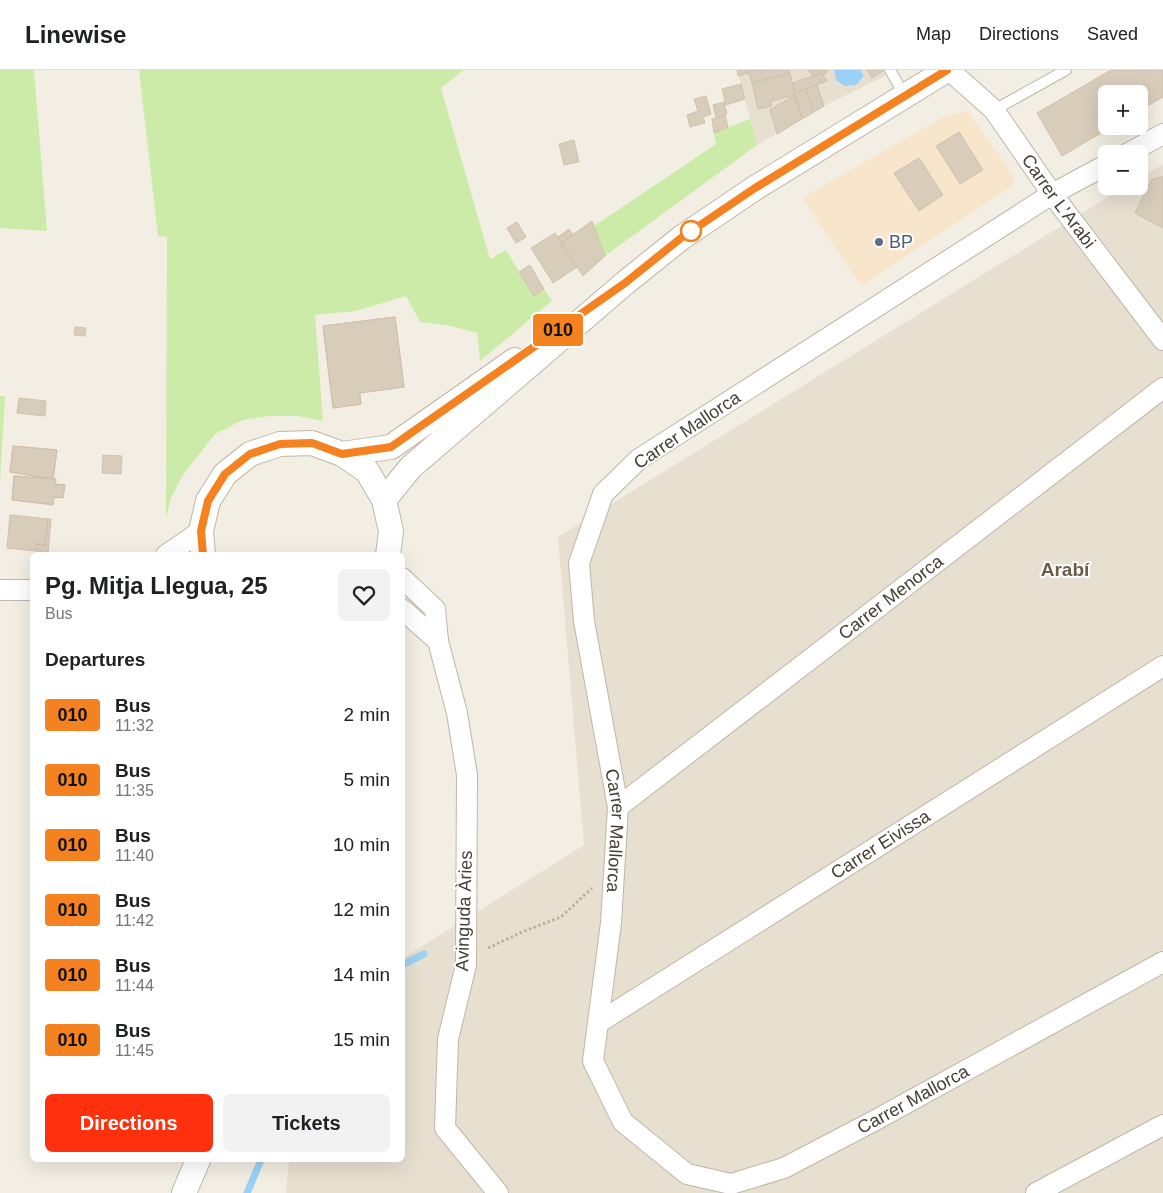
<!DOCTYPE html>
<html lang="en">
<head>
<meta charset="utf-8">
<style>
	:root { --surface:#fff; --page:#f2f2f2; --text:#202124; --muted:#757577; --line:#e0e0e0; --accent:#ff300e }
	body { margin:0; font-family:Arial,sans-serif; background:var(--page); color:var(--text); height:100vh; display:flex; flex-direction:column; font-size:19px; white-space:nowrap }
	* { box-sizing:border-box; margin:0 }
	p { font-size:16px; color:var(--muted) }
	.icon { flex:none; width:28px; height:28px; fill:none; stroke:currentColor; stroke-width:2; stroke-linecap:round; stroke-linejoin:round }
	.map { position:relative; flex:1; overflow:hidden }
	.details { position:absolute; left:30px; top:482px; width:375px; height:610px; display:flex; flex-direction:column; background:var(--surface); border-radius:8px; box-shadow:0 5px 20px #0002 }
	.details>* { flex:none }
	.badge { padding:0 10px; border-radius:4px; font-size:18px; line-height:32px }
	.fabs { position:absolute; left:1098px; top:15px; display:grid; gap:10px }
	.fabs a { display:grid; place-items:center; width:50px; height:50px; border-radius:8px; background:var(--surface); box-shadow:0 5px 20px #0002; font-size:25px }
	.map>.badge { position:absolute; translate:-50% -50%; box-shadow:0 0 0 2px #fff }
	h2 { padding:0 15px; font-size:19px; line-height:45px }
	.round { display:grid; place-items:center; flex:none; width:52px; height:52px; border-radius:8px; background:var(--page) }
	.summary { display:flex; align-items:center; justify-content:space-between; height:85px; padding:0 15px }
	h1 { font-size:24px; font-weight:800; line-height:38px }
	.action { display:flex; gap:10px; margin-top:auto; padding:10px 15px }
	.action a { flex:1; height:58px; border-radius:8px; background:var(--accent); color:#fff; font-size:20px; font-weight:800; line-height:58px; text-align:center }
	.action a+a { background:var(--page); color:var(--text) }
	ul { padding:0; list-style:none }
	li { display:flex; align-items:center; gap:15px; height:65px; padding:0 15px }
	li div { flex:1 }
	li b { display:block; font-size:19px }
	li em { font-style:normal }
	li .badge { min-width:55px; font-weight:700; text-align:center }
	header { display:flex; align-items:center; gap:30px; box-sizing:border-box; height:70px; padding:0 25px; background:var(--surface); border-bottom:1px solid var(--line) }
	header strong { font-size:24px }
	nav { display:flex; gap:28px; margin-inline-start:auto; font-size:18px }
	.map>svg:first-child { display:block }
</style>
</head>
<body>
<header>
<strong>Linewise</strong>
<nav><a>Map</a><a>Directions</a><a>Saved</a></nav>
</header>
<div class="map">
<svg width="1163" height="1123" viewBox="0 0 1163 1123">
	<rect width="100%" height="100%" fill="#f3eee3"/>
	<path fill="#e7e0d1" d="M737 0H897L824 36 757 75Z
		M1163 94V1123H286L289 1090H402L403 888 584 775 558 467 1126 116H1139V109Z"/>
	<path fill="#f7e5cc" d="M968 41 1012 104 1014 111 1010 119H1007L861 216 802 128 945 46Z"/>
	<path fill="#cdeba8" d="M0 0H34L47 161 0 158Z
		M139 0H464L441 18 490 189 506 180 534 226 544 219 552 231 480 291 477 263 447 255 420 252 406 226 356 241 315 245 323 351 297 346H270L243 350 215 364 183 405 171 428 166 448 167 167 158 166Z
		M750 49 757 75 605 186 594 156 716 74 714 63Z
		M0 326H5L0 414Z"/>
	<path fill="#9ad1f5" d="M834 0H861L863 4V7L856 15 845 16 836 10Z"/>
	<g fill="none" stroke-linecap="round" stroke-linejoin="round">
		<path stroke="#9ad1f5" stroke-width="7" d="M402 895 424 884
			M247 1123 261 1090"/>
	</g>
	<path fill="#d8ccbb" stroke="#d1c1ab" d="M737 0H789L790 3 752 13 749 3 738 6Z
		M808 0H819L822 3 813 6Z
		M819 0H827L828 1 823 6Z
		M867 0H883V1L872 8Z
		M1111 0H1163V27L1139 41V24H1106V56H1113L1062 86 1037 43Z
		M790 3 795 25 771 31 772 36 758 39 752 13Z
		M822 3 827 11 794 23 792 13Z
		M741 14 745 29 726 35 722 19Z
		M817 15 824 36 814 42 806 19Z
		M806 19 814 42 802 49 794 23Z
		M795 25 802 49 777 64 770 40Z
		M706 26 711 44 703 47 705 53 690 57 687 45 698 41 694 29Z
		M724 32 727 44 716 47 713 35Z
		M725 45 728 57 714 63 712 49Z
		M959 62 983 100 960 114 936 76Z
		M574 70 579 92 564 95 559 74Z
		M919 88 943 125 919 141 894 103Z
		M1163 106V158L1135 143 1151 110Z
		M592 151 605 186 583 206 561 173Z
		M517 152 526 167 516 173 507 158Z
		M569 159 573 165 561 173 558 167Z
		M555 163 577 197 553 213 531 178Z
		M530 195 544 219 534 226 519 202Z
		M395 247 404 317 359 323 361 334 333 338 323 256Z
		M395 247 404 317 360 323 361 334 333 338 323 256Z
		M75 257 86 258 85 266 74 265Z
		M19 328 46 331 45 346 17 343Z
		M13 376 57 380 53 409 10 402Z
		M13 376 57 380 53 409 10 402Z
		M103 385 122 386 121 404 102 403Z
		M14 406 56 409 55 414 65 415 63 428 54 427 53 435 12 430Z
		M14 406 56 409 55 414 65 415 63 428 54 427 53 434 12 430Z
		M10 445 48 449 45 475 37 474 36 481 7 478Z
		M48 449H51L48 483 36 481 37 474 45 475Z"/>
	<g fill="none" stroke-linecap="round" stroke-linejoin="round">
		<defs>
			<path id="service" d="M890 0 905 26
				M994 40 1066 0"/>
			<g id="minor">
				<path id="s1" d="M949 0 994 40 1052 124 1163 270"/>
				<path d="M1127 84 1163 64"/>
				<path id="s2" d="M1106 95 1052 124 639 389 603 424 579 493 584 551 618 737 611 853 593 991 623 1052 687 1104 731 1114 784 1098 872 1052 1163 892"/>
				<path d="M166 485 201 461"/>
				<path d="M402 508 435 539 438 571 457 643 467 705 466 895 448 969 445 1058 498 1123"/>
				<path d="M0 520H32"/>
				<path d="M402 539 438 571"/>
				<path id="s3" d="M618 737 1163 318"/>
				<path id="s4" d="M598 953 1163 596"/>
				<path d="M1036 1123 1163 1055"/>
			</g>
			<path id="tertiary" d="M342 384 391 377 515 290
				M384 430 411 397 625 213 681 168 755 118 947 0
				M203 485 201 461 208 431 225 404 250 384 280 374 312 373 342 384 367 401 384 430 391 461 388 485
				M184 1123 198 1090"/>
		</defs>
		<use href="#service" stroke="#bfb6a5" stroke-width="12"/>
		<use href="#minor" stroke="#bfb6a5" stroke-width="22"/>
		<use href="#tertiary" stroke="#bfb6a5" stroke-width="26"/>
		<path stroke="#c2b295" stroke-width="3" stroke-dasharray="2.5 2.5" stroke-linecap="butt" d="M488 878 522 862 561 847 592 818"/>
		<use href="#service" stroke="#fff" stroke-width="10"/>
		<use href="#minor" stroke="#fff" stroke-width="20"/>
		<use href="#tertiary" stroke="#fff" stroke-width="24"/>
	</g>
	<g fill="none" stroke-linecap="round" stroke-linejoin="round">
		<defs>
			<path id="line" d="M203 485 201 461 208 431 225 404 250 384 280 374 312 373 342 384 391 377 625 213 681 168 755 118 947 0"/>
		</defs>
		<use href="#line" stroke="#fff" stroke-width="11"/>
		<use href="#line" stroke="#f58220" stroke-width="8"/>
	</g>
	<circle fill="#fff" stroke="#f58220" stroke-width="2.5" cx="691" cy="161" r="10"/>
	<circle fill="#5c6f8a" stroke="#fff" stroke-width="2" cx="879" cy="172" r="5"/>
	<g text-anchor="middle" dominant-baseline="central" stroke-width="4" stroke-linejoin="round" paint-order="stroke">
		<g font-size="18" fill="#453e33" stroke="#fff">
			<text stroke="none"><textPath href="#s1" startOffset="172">Carrer L'Arabi</textPath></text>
			<text transform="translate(687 360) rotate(-34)">Carrer Mallorca</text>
			<text stroke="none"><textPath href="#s3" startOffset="344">Carrer Menorca</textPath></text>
			<text stroke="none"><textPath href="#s2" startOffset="946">Carrer Mallorca</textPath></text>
			<text stroke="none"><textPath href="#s4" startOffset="334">Carrer Eivissa</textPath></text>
			<text transform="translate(464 841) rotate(-88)">Avinguda Àries</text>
			<text stroke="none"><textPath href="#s2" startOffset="1575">Carrer Mallorca</textPath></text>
		</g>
		<g font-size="18" fill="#4e5e75" stroke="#fff" text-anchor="start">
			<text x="889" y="172">BP</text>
		</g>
		<g font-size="19" font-weight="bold" fill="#695c49" stroke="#fff">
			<text x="1065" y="499">Arabí</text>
		</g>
	</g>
</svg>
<div class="fabs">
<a>+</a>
<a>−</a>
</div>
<b class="badge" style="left:558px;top:260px;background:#f58220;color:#111">010</b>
<section class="details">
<div class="summary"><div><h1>Pg. Mitja Llegua, 25</h1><p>Bus</p></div><a class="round"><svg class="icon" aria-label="heart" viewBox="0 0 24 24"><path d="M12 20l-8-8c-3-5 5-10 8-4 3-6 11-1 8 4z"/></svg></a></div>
<h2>Departures</h2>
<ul>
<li><span class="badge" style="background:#f58220;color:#111">010</span><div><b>Bus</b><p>11:32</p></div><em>2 min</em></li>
<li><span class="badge" style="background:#f58220;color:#111">010</span><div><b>Bus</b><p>11:35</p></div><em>5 min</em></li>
<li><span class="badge" style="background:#f58220;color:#111">010</span><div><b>Bus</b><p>11:40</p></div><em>10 min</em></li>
<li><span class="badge" style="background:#f58220;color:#111">010</span><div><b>Bus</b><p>11:42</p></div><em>12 min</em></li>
<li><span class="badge" style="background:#f58220;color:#111">010</span><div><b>Bus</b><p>11:44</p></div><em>14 min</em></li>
<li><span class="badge" style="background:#f58220;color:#111">010</span><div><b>Bus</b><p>11:45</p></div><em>15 min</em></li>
</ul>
<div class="action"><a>Directions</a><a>Tickets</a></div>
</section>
</div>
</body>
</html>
